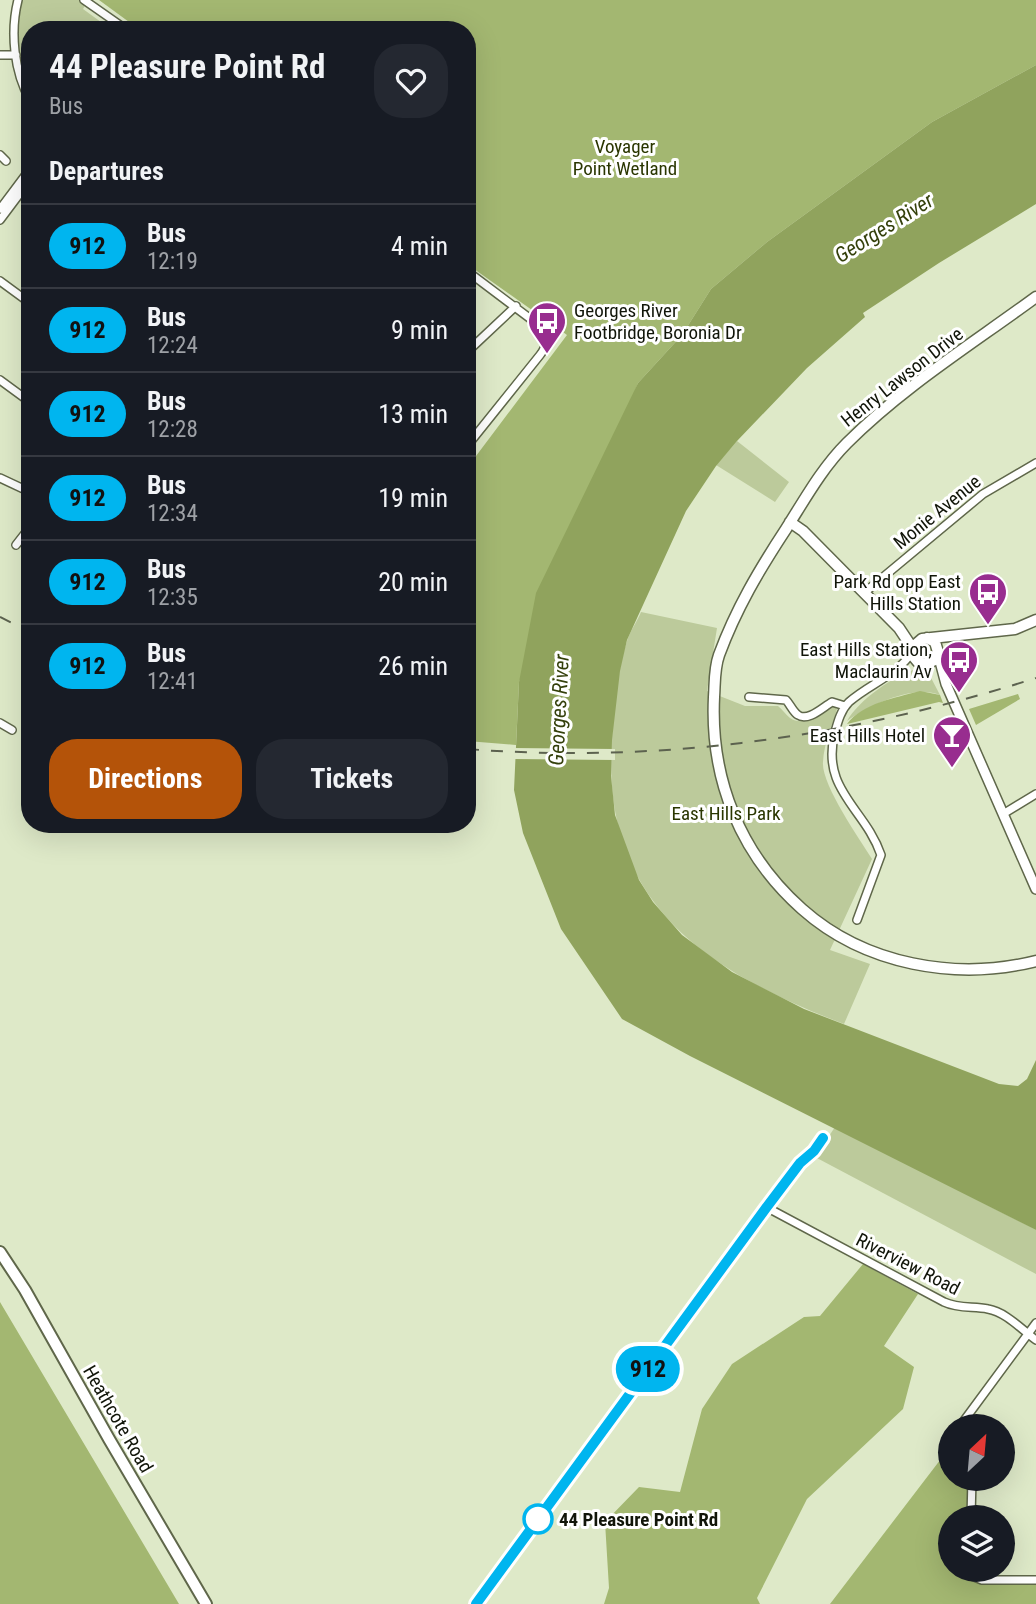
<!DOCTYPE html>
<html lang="en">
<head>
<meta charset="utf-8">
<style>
	:root { --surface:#171b24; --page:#242831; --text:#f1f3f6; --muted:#9ea1a6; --line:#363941; --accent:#b45309 }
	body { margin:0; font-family:"Roboto Condensed",sans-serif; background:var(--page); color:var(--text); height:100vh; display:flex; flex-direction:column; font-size:26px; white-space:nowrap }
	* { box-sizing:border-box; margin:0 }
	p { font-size:23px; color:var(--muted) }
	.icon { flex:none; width:38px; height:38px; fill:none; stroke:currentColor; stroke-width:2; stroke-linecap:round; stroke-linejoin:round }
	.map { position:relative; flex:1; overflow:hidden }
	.panel { position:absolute; left:21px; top:21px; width:455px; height:812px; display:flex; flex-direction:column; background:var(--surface); border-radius:28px; box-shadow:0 7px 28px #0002 }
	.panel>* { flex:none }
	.badge { padding:0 14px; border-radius:23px; font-size:24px; line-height:46px }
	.needle { width:46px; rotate:26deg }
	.fabs { position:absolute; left:938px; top:1414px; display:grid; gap:14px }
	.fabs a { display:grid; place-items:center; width:77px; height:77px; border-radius:50%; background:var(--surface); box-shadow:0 7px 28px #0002; font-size:35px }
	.map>.badge { position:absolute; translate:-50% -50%; box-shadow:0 0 0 4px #fff }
	h2 { padding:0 28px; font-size:26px; line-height:63px }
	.round { display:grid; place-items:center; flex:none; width:74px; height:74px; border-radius:28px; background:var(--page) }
	.headline { display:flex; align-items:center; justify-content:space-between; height:119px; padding:0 28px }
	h1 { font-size:33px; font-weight:700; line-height:52px }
	.action { display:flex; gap:14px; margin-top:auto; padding:14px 28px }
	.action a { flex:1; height:80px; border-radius:28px; background:var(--accent); color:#fff; font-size:28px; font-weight:700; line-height:80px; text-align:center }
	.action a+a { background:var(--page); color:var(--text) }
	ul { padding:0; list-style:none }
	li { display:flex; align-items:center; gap:21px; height:84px; padding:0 28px; border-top:2px solid var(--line) }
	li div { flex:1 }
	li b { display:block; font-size:26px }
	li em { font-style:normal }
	li .badge { min-width:77px; font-weight:700; text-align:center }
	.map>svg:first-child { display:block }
</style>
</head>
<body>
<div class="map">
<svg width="1036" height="1604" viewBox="0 0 1036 1604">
	<rect width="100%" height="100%" fill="#dee9c8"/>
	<path fill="#bcca9b" d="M22 0H79L86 4 83 9 112 30H30V92C17 65 17 29 22 0Z
		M737 441 789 482 775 502 716 465Z
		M641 612 717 628 707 691 745 706H778C782 709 786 715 790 718 805 728 821 712 833 706L837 709C832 726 824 743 823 762 821 784 859 838 872 859L830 950 870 964 844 1024C699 969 595 897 613 725 616 697 618 667 627 641 630 631 637 622 641 612Z
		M917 669 929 674 940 695C914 684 869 705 847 721 858 701 895 674 917 669Z
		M835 1127 1036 1230V1274L815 1157Z"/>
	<path fill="#a3b771" d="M99 0H1036V65L932 122 767 242 711 289 682 335 638 383 519 682 516 745 467 741V468L567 335 467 264V30H140Z
		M920 691 940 695 943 703 939 702 847 724C863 703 895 698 920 691Z
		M1018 694 1020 699 976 725 969 709Z
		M863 1264 918 1294 884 1346 914 1367 903 1409 807 1499 757 1598 760 1604H604L609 1588 605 1522 639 1487 680 1492 702 1409 732 1364 804 1317 820 1316Z
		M0 1302 179 1604H0Z
		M947 1451 950 1457V1479H972L971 1517H950V1570H970L978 1580H1036V1604H830Z"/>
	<path fill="#90a35d" d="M1036 65V204L939 263 863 313 865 317 807 368 737 441 716 466 686 511 627 640 620 671 612 740 611 776 615 815 639 880 653 902 682 935 732 972 804 1009 999 1084 1018 1086 1027 1079 1036 1060V1230L690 1056 622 1019 561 929 523 833 514 790 519 682 536 593 638 383 682 335 711 289 767 242 932 122Z"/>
	<path fill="#dee9c8" d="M512 748 615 749V760L512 759Z"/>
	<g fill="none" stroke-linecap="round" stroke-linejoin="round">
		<defs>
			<path id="minor" d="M18 0C10 32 14 72 30 100
				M84 0 127 30
				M0 55H16
				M0 155 6 161
				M0 209 30 169
				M0 220 30 180
				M467 271 540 326C548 336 548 345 540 355L467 446
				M0 281 30 303
				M467 352 516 306
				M0 380 30 402
				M0 478 30 492
				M16 545 30 527
				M864 593 983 494 1036 463
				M749 697 786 700C790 704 793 712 798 715 808 722 823 707 832 702L845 706
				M0 723 12 730
				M1003 814 1036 794
				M857 920 881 855C865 808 820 790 835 732 838 721 841 710 849 702 869 684 898 675 912 652
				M766 1207 944 1302C959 1309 973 1306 988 1309 1006 1312 1022 1330 1036 1340
				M960 1426 1036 1323
				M950 1440 947 1451 950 1457
				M971 1517 972 1479
				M970 1570 972 1576 982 1580H1036
				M476 1604 766 1207 800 1163 814 1151 823 1138"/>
			<path id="tertiary" d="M938 654 946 684 1036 889"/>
			<path id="secondary" d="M1036 297C972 344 903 387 847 443 822 468 805 499 786 529 759 570 736 609 719 655 714 669 715 683 714 697 710 779 740 854 802 909 865 965 956 981 1036 961
				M790 522 803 531 899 628 913 649
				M927 638 935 642 938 652 935 660 926 664 918 662 913 656 914 646 922 639 1015 629 1036 620"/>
			<path id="primary" d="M0 1252 25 1290 109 1439 206 1604"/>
		</defs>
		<use href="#minor" stroke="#5f674a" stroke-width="10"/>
		<use href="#tertiary" stroke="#5f674a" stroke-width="12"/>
		<use href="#secondary" stroke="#5f674a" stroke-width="13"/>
		<use href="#primary" stroke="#5f674a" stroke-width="14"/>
		<use href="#minor" stroke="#fff" stroke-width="7"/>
		<use href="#tertiary" stroke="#fff" stroke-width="9"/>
		<use href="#secondary" stroke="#fff" stroke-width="10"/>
		<use href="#primary" stroke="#fff" stroke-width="10"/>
		<path stroke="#5c624f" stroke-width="2" stroke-dasharray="12 12" stroke-linecap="butt" d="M0 617 30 632
			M467 749C661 764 851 737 1036 678"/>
	</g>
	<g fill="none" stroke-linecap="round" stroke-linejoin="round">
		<defs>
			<path id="line" d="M476 1604 766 1208 800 1163 814 1151 823 1138"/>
		</defs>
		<use href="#line" stroke="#fff" stroke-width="16"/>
		<use href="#line" stroke="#00b5ef" stroke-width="10"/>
	</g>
	<defs>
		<symbol id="bus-pin" viewBox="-11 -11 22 30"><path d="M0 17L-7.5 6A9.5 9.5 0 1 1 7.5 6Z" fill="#982d8f" stroke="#fff"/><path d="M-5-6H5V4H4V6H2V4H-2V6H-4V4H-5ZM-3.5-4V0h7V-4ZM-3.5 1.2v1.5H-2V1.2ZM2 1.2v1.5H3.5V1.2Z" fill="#fff"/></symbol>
		<symbol id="bar-pin" viewBox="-11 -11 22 30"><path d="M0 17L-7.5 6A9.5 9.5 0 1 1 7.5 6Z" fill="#982d8f" stroke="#fff"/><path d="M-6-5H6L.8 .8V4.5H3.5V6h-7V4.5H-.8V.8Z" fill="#fff"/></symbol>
	</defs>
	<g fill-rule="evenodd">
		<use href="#bus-pin" x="525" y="299" width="44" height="60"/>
		<use href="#bus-pin" x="966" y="570" width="44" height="60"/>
		<use href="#bus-pin" x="937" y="638" width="44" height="60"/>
		<use href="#bar-pin" x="930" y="713" width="44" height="60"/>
	</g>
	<circle fill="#fff" stroke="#00b5ef" stroke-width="3.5" cx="538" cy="1519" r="14"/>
	<g text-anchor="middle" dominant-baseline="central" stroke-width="6" stroke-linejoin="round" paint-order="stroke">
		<g font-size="19" fill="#2a3600" stroke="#fff">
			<text x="625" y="146">Voyager<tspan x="625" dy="22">Point Wetland</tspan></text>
			<text x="726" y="813">East Hills Park</text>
		</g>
		<g font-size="19" fill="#111509" stroke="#fff" text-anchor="end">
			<text x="574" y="310" text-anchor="start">Georges River<tspan x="574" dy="22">Footbridge, Boronia Dr</tspan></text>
			<text x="961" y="581">Park Rd opp East<tspan x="961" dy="22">Hills Station</tspan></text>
			<text x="932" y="649">East Hills Station,<tspan x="932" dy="22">Maclaurin Av</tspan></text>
			<text x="925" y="735">East Hills Hotel</text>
		</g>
		<g font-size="19" fill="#111509" stroke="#fff">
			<text transform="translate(902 377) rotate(-38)">Henry Lawson Drive</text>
			<text transform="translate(937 512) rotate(-39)">Monie Avenue</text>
			<text transform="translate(908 1264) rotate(27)">Riverview Road</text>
			<text transform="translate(118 1419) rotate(60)">Heathcote Road</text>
		</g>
		<g font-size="19" font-weight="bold" fill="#111509" stroke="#fff" text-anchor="start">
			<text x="559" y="1519">44 Pleasure Point Rd</text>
		</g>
		<g font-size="21" font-style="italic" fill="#34400b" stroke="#fff">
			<text transform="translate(884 228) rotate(-32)">Georges River</text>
			<text transform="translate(559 710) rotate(-87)">Georges River</text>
		</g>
	</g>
</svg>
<div class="fabs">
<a><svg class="needle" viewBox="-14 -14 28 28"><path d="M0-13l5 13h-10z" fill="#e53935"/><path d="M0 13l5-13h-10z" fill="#9ea1a6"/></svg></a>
<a><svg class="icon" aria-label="layers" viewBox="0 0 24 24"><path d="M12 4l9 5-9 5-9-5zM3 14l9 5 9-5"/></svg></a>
</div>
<b class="badge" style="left:648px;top:1369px;background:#00b5ef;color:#111">912</b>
<section class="panel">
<div class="headline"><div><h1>44 Pleasure Point Rd</h1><p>Bus</p></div><a class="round"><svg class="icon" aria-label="heart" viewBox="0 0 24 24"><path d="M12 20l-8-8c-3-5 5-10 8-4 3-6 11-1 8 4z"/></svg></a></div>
<h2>Departures</h2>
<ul>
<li><span class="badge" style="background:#00b5ef;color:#111">912</span><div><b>Bus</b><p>12:19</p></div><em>4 min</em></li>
<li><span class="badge" style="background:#00b5ef;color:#111">912</span><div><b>Bus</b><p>12:24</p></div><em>9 min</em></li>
<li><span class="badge" style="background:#00b5ef;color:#111">912</span><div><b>Bus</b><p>12:28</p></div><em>13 min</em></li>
<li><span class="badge" style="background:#00b5ef;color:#111">912</span><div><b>Bus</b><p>12:34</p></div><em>19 min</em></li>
<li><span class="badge" style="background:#00b5ef;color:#111">912</span><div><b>Bus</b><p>12:35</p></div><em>20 min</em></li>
<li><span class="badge" style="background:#00b5ef;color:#111">912</span><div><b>Bus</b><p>12:41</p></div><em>26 min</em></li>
</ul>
<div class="action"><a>Directions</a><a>Tickets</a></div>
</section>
</div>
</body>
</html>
